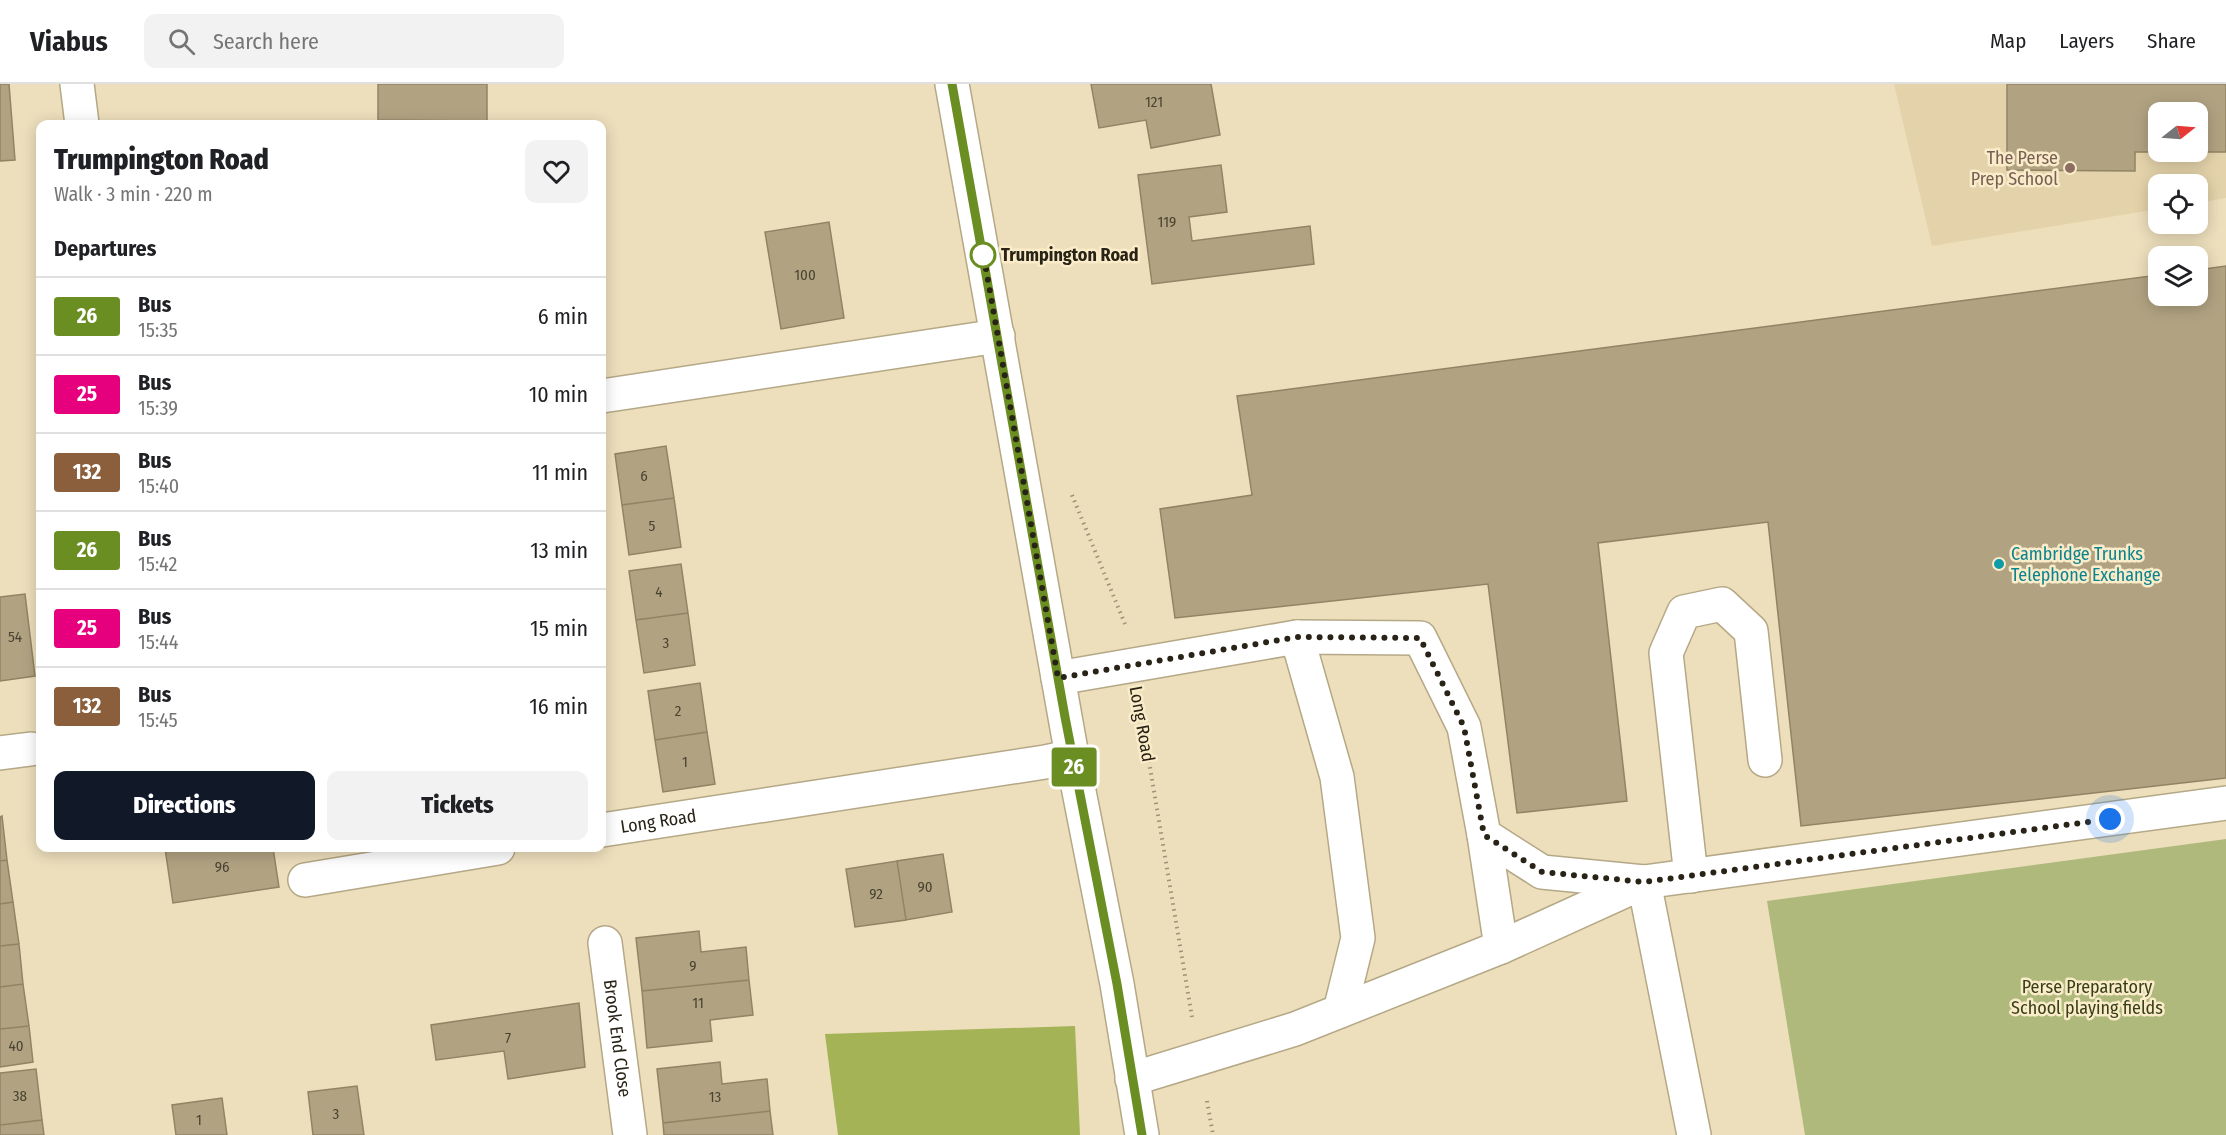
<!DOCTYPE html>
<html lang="en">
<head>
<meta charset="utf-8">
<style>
	:root { --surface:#fff; --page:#f2f2f2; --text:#202124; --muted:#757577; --line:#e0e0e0; --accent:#111827 }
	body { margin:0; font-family:"Fira Sans Condensed",sans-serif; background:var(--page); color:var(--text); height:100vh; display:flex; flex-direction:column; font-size:22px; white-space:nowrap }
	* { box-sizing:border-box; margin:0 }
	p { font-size:20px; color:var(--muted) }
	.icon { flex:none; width:33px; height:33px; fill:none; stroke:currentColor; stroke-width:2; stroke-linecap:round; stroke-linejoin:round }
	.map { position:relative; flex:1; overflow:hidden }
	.details { position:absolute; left:36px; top:36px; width:570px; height:732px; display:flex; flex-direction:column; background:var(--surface); border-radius:12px; box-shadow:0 3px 15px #0003 }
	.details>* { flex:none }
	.badge { padding:0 12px; border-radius:4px; font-size:21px; line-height:39px }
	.needle { width:39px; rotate:73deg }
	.buttons { position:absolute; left:2148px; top:18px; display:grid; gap:12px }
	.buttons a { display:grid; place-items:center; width:60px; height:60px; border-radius:12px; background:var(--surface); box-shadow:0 3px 15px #0003; font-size:30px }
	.you { position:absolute; width:30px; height:30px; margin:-15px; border:4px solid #fff; border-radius:50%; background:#1a73e8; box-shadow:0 0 0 9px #1a73e833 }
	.map>.badge { position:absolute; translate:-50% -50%; box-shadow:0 0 0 3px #fff }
	h2 { padding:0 18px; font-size:22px; line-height:54px }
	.round { display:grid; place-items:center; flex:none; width:63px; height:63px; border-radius:12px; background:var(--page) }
	.overview { display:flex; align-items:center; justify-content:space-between; height:102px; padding:0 18px }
	h1 { font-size:28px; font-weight:800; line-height:45px }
	.action { display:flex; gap:12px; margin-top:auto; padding:12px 18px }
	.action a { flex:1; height:69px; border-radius:12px; background:var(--accent); color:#fff; font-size:24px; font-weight:800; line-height:69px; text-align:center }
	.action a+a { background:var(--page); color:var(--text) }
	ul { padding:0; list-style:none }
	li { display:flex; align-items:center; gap:18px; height:78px; padding:0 18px; border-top:2px solid var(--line) }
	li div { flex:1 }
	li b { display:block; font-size:22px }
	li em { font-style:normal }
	li .badge { min-width:66px; font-weight:700; text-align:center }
	header { display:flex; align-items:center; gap:36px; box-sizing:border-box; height:84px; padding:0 30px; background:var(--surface); border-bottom:2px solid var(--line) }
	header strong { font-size:28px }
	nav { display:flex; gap:33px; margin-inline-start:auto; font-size:21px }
	.search { width:420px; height:54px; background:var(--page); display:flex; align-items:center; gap:15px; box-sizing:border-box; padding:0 21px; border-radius:12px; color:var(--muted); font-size:22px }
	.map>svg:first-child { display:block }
</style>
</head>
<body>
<header>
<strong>Viabus</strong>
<div class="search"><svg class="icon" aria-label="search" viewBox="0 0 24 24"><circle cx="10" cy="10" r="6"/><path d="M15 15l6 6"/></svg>Search here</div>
<nav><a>Map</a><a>Layers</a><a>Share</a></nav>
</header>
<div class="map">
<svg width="2226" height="1051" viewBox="0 0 2226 1051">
	<rect width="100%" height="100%" fill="#eddfbc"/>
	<path fill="#e4d3aa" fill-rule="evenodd" d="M1894 0H2226V114L2198 119V100H2158V125L1932 162ZM2158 28H2198V68H2158Z"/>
	<path fill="#aeb97b" d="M2226 755V1051H1805L1767 817Z"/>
	<path fill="#a5b357" d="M1075 942 1080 1051H838L825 950Z"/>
	<path fill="#b1a382" stroke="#918464" stroke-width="1.5" fill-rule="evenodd" d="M0 0H9L15 76 0 77Z
		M378 0H487V37L378 36Z
		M1091 0H1211L1220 51 1151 64 1146 36 1099 44Z
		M2007 0H2226V68H2135V87L2007 86ZM2158 28H2198V68H2158Z
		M1221 81 1227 128 1189 133 1192 157 1310 142 1314 180 1152 200 1138 91Z
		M829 138 844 234 781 245 765 148Z
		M2226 182V694L1801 742 1768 438 1598 459 1627 717 1517 729 1488 500 1175 534 1160 425 1252 411 1237 312 2158 191V212H2198V186Z
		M666 362 674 414 622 421 615 370Z
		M674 414 681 463 629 471 622 421Z
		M681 480 688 529 636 536 629 487Z
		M25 510 35 592 0 597V513Z
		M688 529 695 581 644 589 636 536Z
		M700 599 707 648 655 656 648 607Z
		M707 648 715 700 663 708 655 656Z
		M2 732 7 776 0 777V733Z
		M165 764H273L279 803 173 819Z
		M943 770 952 828 906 836 897 777Z
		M7 776 13 818 0 820V777Z
		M897 777 906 836 855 843 846 785Z
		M13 818 19 860 0 862V820Z
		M699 847 701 868 746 863 749 896 642 907 636 854Z
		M19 860 23 900 0 903V862Z
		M749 896 753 931 710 936 712 957 647 964 642 907Z
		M23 900 29 942 0 945V903Z
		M579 919 585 983 508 995 504 967 436 976 431 941Z
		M29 942 33 978 0 983V945Z
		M720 978 722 1000 767 995 770 1027 663 1039 657 985Z
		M36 985 42 1036 0 1041V989Z
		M357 1002 364 1051H313L308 1008Z
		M222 1014 227 1051H176L172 1021Z
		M770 1027 773 1051H664L663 1039Z
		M42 1036 44 1051H0V1041Z"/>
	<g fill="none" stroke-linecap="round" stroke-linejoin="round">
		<defs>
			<g id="minor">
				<path d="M77 0 82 40"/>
				<path d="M602 312 998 252"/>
				<path d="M1297 553 1337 693 1358 854 1340 927"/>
				<path d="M1058 594 1297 553 1420 554 1464 643 1484 751 1542 788 1644 798 2226 719"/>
				<path d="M0 669 31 665"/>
				<path id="s1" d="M602 746 1045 678 1072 672"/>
				<path d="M1484 751 1501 863"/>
				<path d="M1691 792 1666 569 1684 528 1722 520 1751 547 1765 676"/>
				<path d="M305 796 498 764"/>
				<path id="s2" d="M605 859 630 1051"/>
				<path d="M1132 995 1295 945 1501 863 1644 798 1694 1051"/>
			</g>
			<path id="major" d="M952 0 1072 672 1117 900 1142 1051"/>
		</defs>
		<use href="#minor" stroke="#b5a886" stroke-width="36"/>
		<use href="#major" stroke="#b5a886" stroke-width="36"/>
		<path stroke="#9e9379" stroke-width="4" stroke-dasharray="1.5 4.5" stroke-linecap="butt" d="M1072 411 1125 540
			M1140 624 1192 933
			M1207 1017 1213 1051"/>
		<use href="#minor" stroke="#fff" stroke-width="33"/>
		<use href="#major" stroke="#fff" stroke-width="33"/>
	</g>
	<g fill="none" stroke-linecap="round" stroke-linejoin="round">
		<defs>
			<path id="line" d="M952 0 1065 633 1117 900 1142 1051"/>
		</defs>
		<use href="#line" stroke="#fff" stroke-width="14"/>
		<use href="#line" stroke="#6b8e23" stroke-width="9"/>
		<path stroke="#282316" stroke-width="6" stroke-dasharray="0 10.8" d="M983 171 982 162 1058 594 1297 553 1420 554 1464 643 1484 751 1542 788 1644 798 2110 735"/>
	</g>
	<circle fill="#8d6e63" stroke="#faecc9" stroke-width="2" cx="2070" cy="84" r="6"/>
	<circle fill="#fff" stroke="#6b8e23" stroke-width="3" cx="983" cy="171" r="12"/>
	<circle fill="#0f9aa8" stroke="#faecc9" stroke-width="2" cx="1999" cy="480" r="6"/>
	<g text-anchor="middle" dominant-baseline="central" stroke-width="5" stroke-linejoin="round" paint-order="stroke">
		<g font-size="15" fill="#4a4331">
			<text x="1154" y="18">121</text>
			<text x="1167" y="138">119</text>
			<text x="805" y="191">100</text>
			<text x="644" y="392">6</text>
			<text x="652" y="442">5</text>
			<text x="659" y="508">4</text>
			<text x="15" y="553">54</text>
			<text x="666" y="559">3</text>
			<text x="678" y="627">2</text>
			<text x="685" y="678">1</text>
			<text x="222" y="783">96</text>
			<text x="925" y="803">90</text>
			<text x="876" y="810">92</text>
			<text x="693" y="882">9</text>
			<text x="698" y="919">11</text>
			<text x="508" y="954">7</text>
			<text x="16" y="962">40</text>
			<text x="20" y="1012">38</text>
			<text x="715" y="1013">13</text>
			<text x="336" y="1030">3</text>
			<text x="199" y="1036">1</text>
		</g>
		<g font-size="18" fill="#785e54" stroke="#faecc9" text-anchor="end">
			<text x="2058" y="74">The Perse<tspan x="2058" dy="21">Prep School</tspan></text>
		</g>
		<g font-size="18" font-weight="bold" fill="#282316" stroke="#faecc9" text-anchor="start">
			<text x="1001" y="171">Trumpington Road</text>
		</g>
		<g font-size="18" fill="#0d838f" stroke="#faecc9" text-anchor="start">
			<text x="2011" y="470">Cambridge Trunks<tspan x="2011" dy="21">Telephone Exchange</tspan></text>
		</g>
		<g font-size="18" fill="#282316" stroke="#faecc9">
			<text transform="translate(1142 640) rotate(80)">Long Road</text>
			<text stroke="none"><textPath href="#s1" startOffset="57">Long Road</textPath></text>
			<text stroke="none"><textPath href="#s2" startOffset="96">Brook End Close</textPath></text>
		</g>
		<g font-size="18" fill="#383e17" stroke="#faecc9">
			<text x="2087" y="903">Perse Preparatory<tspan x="2087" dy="21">School playing fields</tspan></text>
		</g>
	</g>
</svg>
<div class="buttons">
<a><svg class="needle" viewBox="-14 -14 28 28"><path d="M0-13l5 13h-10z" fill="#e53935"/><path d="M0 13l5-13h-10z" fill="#757577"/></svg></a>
<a><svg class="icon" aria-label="locate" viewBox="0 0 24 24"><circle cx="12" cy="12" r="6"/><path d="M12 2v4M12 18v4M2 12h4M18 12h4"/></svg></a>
<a><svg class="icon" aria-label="layers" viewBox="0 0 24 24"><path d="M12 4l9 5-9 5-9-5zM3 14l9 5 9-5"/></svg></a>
</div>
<div class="you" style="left:2110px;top:735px"></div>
<b class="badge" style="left:1074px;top:683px;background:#6b8e23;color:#fff">26</b>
<section class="details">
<div class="overview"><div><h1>Trumpington Road</h1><p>Walk · 3 min · 220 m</p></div><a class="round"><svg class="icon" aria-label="heart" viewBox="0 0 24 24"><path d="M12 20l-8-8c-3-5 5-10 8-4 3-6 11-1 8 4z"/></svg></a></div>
<h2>Departures</h2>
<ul>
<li><span class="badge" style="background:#6b8e23;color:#fff">26</span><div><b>Bus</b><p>15:35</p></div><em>6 min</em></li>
<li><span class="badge" style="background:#e6007e;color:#fff">25</span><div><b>Bus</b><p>15:39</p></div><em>10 min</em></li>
<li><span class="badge" style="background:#8b5e3c;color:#fff">132</span><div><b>Bus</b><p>15:40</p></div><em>11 min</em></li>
<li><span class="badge" style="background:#6b8e23;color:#fff">26</span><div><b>Bus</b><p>15:42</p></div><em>13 min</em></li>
<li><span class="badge" style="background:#e6007e;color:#fff">25</span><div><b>Bus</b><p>15:44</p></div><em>15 min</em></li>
<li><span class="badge" style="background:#8b5e3c;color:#fff">132</span><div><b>Bus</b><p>15:45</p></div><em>16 min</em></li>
</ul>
<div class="action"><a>Directions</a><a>Tickets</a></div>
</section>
</div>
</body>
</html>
